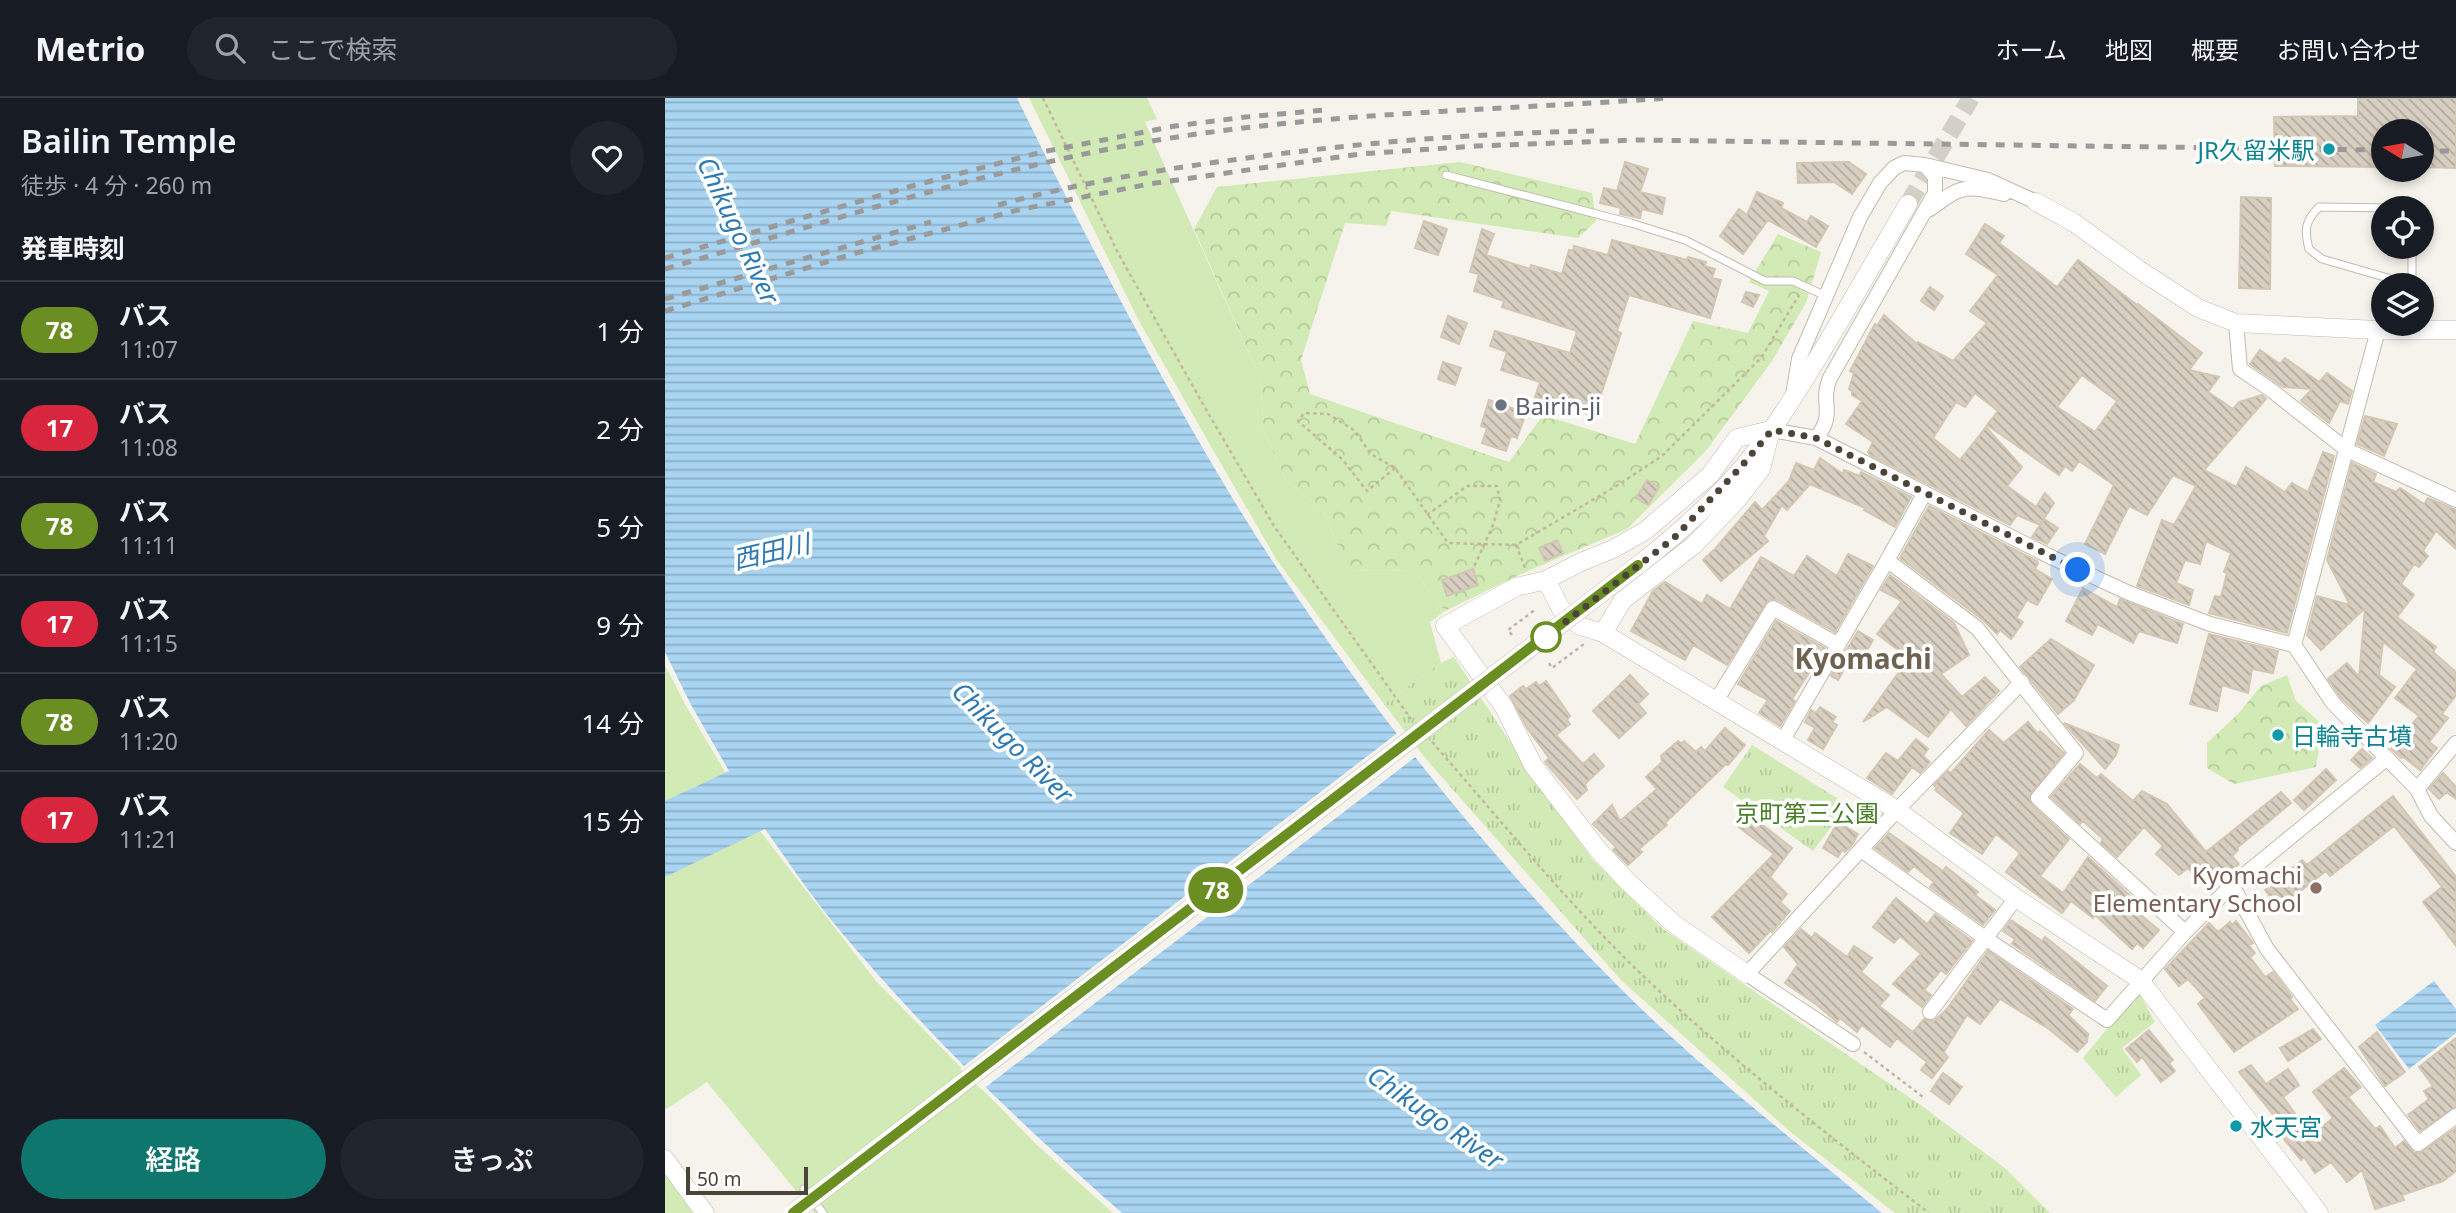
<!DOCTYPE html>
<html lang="ja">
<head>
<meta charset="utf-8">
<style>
	:root { --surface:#171b24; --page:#20242c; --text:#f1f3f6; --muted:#9ea1a6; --line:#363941; --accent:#0f766e }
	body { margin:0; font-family:"Noto Sans","Noto Sans JP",sans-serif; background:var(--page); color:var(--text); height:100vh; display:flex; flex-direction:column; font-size:26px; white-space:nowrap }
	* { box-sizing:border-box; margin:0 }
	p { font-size:23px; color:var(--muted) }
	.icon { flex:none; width:38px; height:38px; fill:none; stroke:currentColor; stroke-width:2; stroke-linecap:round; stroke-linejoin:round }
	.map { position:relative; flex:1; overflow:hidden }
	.panel { display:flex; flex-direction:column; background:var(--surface); width:665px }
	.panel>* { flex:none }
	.badge { padding:0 14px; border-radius:23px; font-size:24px; line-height:46px }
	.needle { width:46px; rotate:281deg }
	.tools { position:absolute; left:1706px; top:21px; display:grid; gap:14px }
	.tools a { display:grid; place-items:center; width:63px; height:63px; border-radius:50%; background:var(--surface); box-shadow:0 4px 10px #0003; font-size:35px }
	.scale { position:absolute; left:21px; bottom:18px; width:122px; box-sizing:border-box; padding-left:7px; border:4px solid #4b4439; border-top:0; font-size:19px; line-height:24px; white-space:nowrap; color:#4b4439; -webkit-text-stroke:5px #fff; paint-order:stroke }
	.you { position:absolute; width:35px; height:35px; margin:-18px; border:5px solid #fff; border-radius:50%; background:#1a73e8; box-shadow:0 0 0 10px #1a73e833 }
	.map>.badge { position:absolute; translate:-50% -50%; box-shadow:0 0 0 4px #fff }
	h2 { padding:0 21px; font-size:26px; line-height:63px }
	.round { display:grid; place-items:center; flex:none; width:74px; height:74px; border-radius:37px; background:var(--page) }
	.summary { display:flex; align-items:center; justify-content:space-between; height:119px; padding:0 21px }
	h1 { font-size:33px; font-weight:600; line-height:52px }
	.action { display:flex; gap:14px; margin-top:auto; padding:14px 21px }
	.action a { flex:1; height:80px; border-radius:42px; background:var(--accent); color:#fff; font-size:28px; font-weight:600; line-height:80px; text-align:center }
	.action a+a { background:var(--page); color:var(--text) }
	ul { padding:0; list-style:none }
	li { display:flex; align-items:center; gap:21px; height:98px; padding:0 21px; border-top:2px solid var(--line) }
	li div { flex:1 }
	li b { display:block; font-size:26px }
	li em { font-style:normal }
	li .badge { min-width:77px; font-weight:700; text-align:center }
	header { display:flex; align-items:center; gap:42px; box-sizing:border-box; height:98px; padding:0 35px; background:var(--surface); border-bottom:2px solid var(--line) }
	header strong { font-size:33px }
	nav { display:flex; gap:38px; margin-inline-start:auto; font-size:24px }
	.search { width:490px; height:63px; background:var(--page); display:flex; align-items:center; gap:18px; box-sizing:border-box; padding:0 24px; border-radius:38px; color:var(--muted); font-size:26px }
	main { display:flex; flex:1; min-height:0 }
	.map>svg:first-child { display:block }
</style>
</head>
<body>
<header>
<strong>Metrio</strong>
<div class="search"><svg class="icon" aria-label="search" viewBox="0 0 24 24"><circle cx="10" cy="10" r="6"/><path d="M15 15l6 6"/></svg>ここで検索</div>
<nav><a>ホーム</a><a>地図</a><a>概要</a><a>お問い合わせ</a></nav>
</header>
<main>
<section class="panel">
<div class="summary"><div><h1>Bailin Temple</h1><p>徒歩 · 4 分 · 260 m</p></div><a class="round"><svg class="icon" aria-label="heart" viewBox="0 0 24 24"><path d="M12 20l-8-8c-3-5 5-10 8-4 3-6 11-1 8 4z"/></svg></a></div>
<h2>発車時刻</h2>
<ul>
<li><span class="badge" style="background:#6b8e23;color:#fff">78</span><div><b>バス</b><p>11:07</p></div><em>1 分</em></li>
<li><span class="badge" style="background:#d7263d;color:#fff">17</span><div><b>バス</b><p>11:08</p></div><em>2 分</em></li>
<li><span class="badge" style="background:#6b8e23;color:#fff">78</span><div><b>バス</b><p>11:11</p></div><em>5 分</em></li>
<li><span class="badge" style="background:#d7263d;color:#fff">17</span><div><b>バス</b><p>11:15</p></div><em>9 分</em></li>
<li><span class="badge" style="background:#6b8e23;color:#fff">78</span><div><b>バス</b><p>11:20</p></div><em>14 分</em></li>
<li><span class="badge" style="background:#d7263d;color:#fff">17</span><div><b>バス</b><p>11:21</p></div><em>15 分</em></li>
</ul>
<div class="action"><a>経路</a><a>きっぷ</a></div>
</section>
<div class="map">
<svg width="1791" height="1115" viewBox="0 0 1791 1115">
	<defs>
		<pattern id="forest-crowns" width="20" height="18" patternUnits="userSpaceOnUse" patternTransform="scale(1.75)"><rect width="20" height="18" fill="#d2eab5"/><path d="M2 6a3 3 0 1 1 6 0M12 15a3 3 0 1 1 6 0" fill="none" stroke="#b6ca9c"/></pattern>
		<pattern id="park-tufts" width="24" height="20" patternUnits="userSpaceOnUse" patternTransform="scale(1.75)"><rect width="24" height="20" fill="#d2eab5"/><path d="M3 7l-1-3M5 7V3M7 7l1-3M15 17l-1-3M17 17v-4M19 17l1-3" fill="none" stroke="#b6ca9c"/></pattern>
		<pattern id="water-rules" width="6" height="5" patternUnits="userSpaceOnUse" patternTransform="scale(1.75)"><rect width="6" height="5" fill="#a9d4f2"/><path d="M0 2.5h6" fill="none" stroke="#8caec5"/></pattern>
		<pattern id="building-back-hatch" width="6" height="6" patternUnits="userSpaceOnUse" patternTransform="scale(1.75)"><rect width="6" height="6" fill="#d8cfc1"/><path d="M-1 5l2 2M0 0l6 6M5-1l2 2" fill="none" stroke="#b1aa9e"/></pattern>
	</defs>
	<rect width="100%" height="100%" fill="#f6f3ec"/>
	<path fill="#d2eab5" d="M364 0H482L492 21 480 24 595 280 599 334 621 382 658 413 684 472 749 473 780 513 765 524 776 565 719 606 611 461 474 223Z
		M0 567 21 608 95 733 211 883 372 1047 448 1115H149L42 984 0 1012Z
		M0 1076 28 1115H0Z"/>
	<path fill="url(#forest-crowns)" d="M795 64 927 95 931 123 913 140 726 113 721 128 680 125 636 262 645 296 844 364 878 317 970 346 1028 223 1083 235 1104 193 1084 184 1113 136 1156 154 1141 205 1107 263 1040 354 962 431 856 476 780 513 749 473 684 472 658 413 621 382 599 334 595 280 529 131 552 89Z
		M1622 577 1631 603 1658 627 1651 669 1569 686 1542 670V645L1573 616 1596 588Z"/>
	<path fill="url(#park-tufts)" d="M789 559 863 671 927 761 998 831 1257 1008 1341 1071 1385 1115H1230L1123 1032 956 882 760 660 719 606 776 565Z
		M1087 647 1183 707 1148 753 1058 689Z
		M1473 893 1490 924 1457 950 1476 977 1451 999 1418 960Z"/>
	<path fill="url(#water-rules)" d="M0 0H352C399 97 449 192 501 286 535 346 570 407 608 464 709 614 823 758 951 886 1033 969 1127 1040 1217 1115H457C355 1025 259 934 172 829 146 798 123 763 100 731L0 779V703L64 673 25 605 0 554Z
		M1769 883 1791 911V935L1744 971 1710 927Z"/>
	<path fill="#f6f3ec" d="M735 633 753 657 317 992 295 971Z"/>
	<path fill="url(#building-back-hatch)" stroke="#d3c7b4" stroke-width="2" fill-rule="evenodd" d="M1693 0H1791V70L1757 69V33H1718V69L1610 68 1609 19 1693 18Z
		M960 64 983 71 975 94 1000 100 997 116 977 111 975 120 955 116 956 110 935 105 939 90 952 93Z
		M1184 64 1201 76 1187 96 1169 84 1133 85 1132 65Z
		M1092 94 1118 105 1116 110 1142 124 1146 118 1163 128 1151 149 1103 122 1078 156 1055 138 1074 111 1082 117Z
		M1576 99 1606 100 1605 191 1574 190Z
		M759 123 782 131 773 157 750 150Z
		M1320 126 1339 138 1334 145 1392 189 1413 162 1472 207 1473 206 1537 255 1524 272 1554 279 1543 294 1568 311 1574 304 1597 297 1601 301 1539 372 1571 389 1581 369 1620 394 1627 385 1643 394 1658 354 1669 358 1622 535 1544 515 1550 498 1556 499 1562 475 1559 474 1566 455 1541 443 1535 466 1520 462 1511 485 1528 492 1524 507 1472 488 1497 422 1509 427 1531 388 1508 377 1482 417 1464 408 1440 456 1420 446 1449 387 1414 363 1407 373 1400 368 1394 377 1322 327 1333 313 1310 295 1300 309 1291 304 1268 340 1295 362 1321 329 1357 369 1342 388 1371 409 1380 395 1389 405 1375 427 1352 417 1345 427 1205 357 1203 354 1208 344 1181 326 1197 303 1187 297V293L1184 291 1189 275 1185 273 1210 226 1212 228 1219 217 1252 246 1253 244 1288 263 1322 225 1305 213 1333 177 1301 156ZM1417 277 1452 303 1430 334 1392 309Z
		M817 131 829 136 821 157 865 171 866 167 897 176 904 152 908 153 909 148 943 157 947 142 1022 162 1023 159 1041 164 1040 168 1050 171 1047 180 1056 182 1045 220 964 197 952 233 956 235 929 318 870 299 875 284 836 272 842 254 825 248 830 233 905 255 912 233 837 209 839 203 809 193 814 176 805 174Z
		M1265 189 1278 198 1269 212 1256 203Z
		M1081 194 1094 197 1088 209 1077 204Z
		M783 218 802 225 794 246 776 239Z
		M1595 252 1615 266 1620 260 1654 284 1662 275 1687 293 1683 306 1675 303 1664 325 1636 303 1647 291 1618 289 1585 266Z
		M778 264 796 270 790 287 773 281Z
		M824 302 861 315 852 340 846 338 841 353 817 345 822 330 816 328Z
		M1700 318 1732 326 1719 358 1692 346Z
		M1155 360 1178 376 1179 372 1195 378 1196 374 1246 399 1230 429 1199 412 1200 410 1145 386 1122 412 1117 407 1099 438 1103 443 1056 483 1038 462 1050 451 1090 404 1097 412 1124 383 1131 365 1149 372Z
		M1687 365 1711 376 1708 384 1731 394 1735 390 1759 406 1763 400 1791 412V451L1771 433 1758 453 1763 458 1754 469 1749 466 1736 486 1749 497 1732 519 1771 549 1768 554 1791 574V597L1777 616 1783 620 1764 644 1772 650 1755 672 1737 658 1736 660 1726 651 1754 618 1730 600 1752 571 1718 544 1714 577 1730 589 1703 625 1676 600 1663 581 1682 565 1694 579 1700 510 1656 552 1642 537 1652 498 1685 507 1662 462Z
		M982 382 994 389 983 407 971 400Z
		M1264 408 1372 463 1373 465 1370 471 1387 481 1372 507 1362 502 1351 520 1358 524 1346 541 1335 532 1332 536 1318 522 1235 460Z
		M1379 421 1393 430 1382 446 1367 439Z
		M892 442 898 455 880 463 874 450Z
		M1183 456 1208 468 1170 534 1113 502 1104 501 1062 567 1028 547 1020 562 966 533 988 493 1000 484 1037 506 1042 497 1065 511 1096 459 1129 478 1142 458 1172 478Z
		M808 471 813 487 782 498 777 482Z
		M1225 477 1289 525 1304 557 1276 576 1297 599 1320 579 1334 593 1301 628 1286 611 1263 639 1222 609 1198 624 1244 560 1212 536 1237 503 1216 492Z
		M1418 490 1452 509 1455 501 1518 526 1512 545 1474 533 1468 545 1433 526 1427 537 1401 523Z
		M1111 523 1160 550 1127 601 1130 603 1115 628 1094 615 1103 602 1073 586Z
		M1193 533 1208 542 1194 565 1186 560 1173 582 1166 578Z
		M1544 536 1613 553 1608 575 1587 571 1583 595 1557 587 1552 613 1525 606Z
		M1386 541 1429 567 1409 602 1393 616 1355 569Z
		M965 577 983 596 973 606 981 615 954 640 928 613Z
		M881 583 905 618 902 622 905 626 891 637 918 666 929 656 939 668 920 686 922 692 912 701 880 664 884 660 862 630 845 598 858 588 861 591 871 584 874 588Z
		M1155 609 1171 619 1167 624 1172 627 1158 651 1143 642 1150 630 1140 624 1146 612 1151 615Z
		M1363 624 1373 636 1375 633 1399 655 1364 698 1367 707 1404 741 1375 778 1398 795 1423 759 1482 813 1477 818 1494 832 1478 850 1472 845 1467 851 1430 817 1428 820 1406 803 1397 815 1341 774 1355 755 1331 736 1317 756 1285 735 1299 715 1270 692 1272 690 1269 687 1283 673 1286 675 1324 632 1339 645Z
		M1399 625 1454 647 1451 657 1440 671Z
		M1060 630 1080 647 1063 667 1061 666 1000 725 1002 727 974 751 977 754 963 767 948 752 951 749 928 726 947 707 955 723 992 691 981 679 997 664 996 658 1013 643 1016 646 1019 643 1031 654 1036 649 1040 653Z
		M1251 641 1263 651 1258 658 1265 664 1255 675 1247 669 1227 696 1202 680 1221 655 1233 663Z
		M1697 651 1707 660 1695 670 1686 662Z
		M1415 666 1432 680 1436 676 1468 703 1477 693 1502 706 1541 754 1616 694 1626 705 1572 750 1573 752 1567 758 1574 766 1550 785 1540 775 1534 783 1523 770 1514 777 1491 756 1498 748 1479 729 1452 759 1436 745 1438 741 1418 723 1415 726 1386 699Z
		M1661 671 1671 682 1639 712 1629 702Z
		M1778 675 1791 689V701L1782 694 1774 701 1764 691Z
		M1728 698 1791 779V848L1758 804 1777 789 1729 728 1665 778 1661 773 1614 810 1600 792 1637 762 1642 767Z
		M1081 714 1127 750 1105 779 1122 796 1115 804 1125 813 1107 834 1106 832 1084 855 1047 819 1109 756 1071 727Z
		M1173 724 1193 736 1187 747 1180 754 1177 752 1173 759 1158 750Z
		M1224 735 1278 773 1281 769 1313 794 1310 797 1330 812 1318 827 1265 789 1269 784 1249 768 1243 774 1210 750Z
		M1231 800 1262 826 1270 816 1307 843 1281 876 1276 872 1259 892 1266 897 1257 909 1228 886 1256 856 1235 838 1229 845 1208 829Z
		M1346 822 1377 843 1380 839 1442 888 1430 903 1347 846 1350 841 1338 833Z
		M1571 823 1588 845 1584 847 1590 855 1585 859 1600 879 1608 874 1627 899 1625 901 1633 911 1569 954 1533 906 1540 900 1523 881 1514 888 1500 871 1544 825 1553 834 1565 824 1567 827Z
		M1136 831 1147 840 1150 835 1182 859 1189 848 1207 860 1196 874 1224 897 1214 908 1248 934 1259 921 1269 923 1282 911 1323 853 1408 911 1403 917 1423 936 1422 944 1412 954 1384 931 1335 901 1315 926 1302 917 1280 952 1279 955 1283 959 1267 980 1256 972 1262 964 1232 940 1225 949 1197 927 1192 934 1175 920 1172 924 1152 907 1120 885 1133 866 1119 849Z
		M1648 931 1656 941 1623 963 1615 950Z
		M1484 932 1508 962 1504 965 1510 973 1496 984 1477 959 1472 964 1461 951Z
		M1712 934 1740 974 1720 988 1694 949Z
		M1791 940V1009L1755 1033 1743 1017 1764 1001 1759 993 1768 988 1754 969Z
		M1586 967 1601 986 1623 971 1634 987 1618 999 1646 1038 1668 1020 1648 994 1679 970 1696 989 1683 999 1710 1031 1715 1028 1730 1050 1739 1043 1749 1055H1755L1791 1030V1073L1778 1083 1737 1097 1739 1102 1710 1111 1697 1072 1682 1084 1666 1064 1650 1075 1639 1059 1636 1062 1604 1023 1610 1019 1574 974Z
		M1278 975 1297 989 1284 1006 1266 993Z"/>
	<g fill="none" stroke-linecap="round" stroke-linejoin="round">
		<path stroke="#d4d0c8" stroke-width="18" stroke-dasharray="18 9" stroke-linecap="butt" d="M1243 106 1306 0"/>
		<defs>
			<path id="service" d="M781 77 966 125 1020 142 1100 183H1128L1161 198
				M1747 149V187
				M1728 187 1723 180 1657 161 1644 151C1639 132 1640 123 1654 109L1731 110
				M139 1091 158 1115"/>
			<path id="minor" d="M1265 111C1297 87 1300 87 1339 96
				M1571 225 1575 271 1606 292 1682 352 1791 402
				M1128 297 1134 261 1195 119 1215 85 1229 70 1239 65 1260 67 1323 82 1371 104
				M1106 332 1151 340 1388 460 1464 495 1545 526 1629 547 1668 605 1752 691 1766 718 1791 745
				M1151 340C1172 315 1154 305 1165 280L1270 95V79L1260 67
				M1223 463 1312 530 1411 655 1373 700 1520 834
				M1629 547 1713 232
				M1051 603 1108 510 1172 546
				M1117 644C1164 561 1214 480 1259 396
				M1752 691 1791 645
				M1196 752 1320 840 1442 922 1520 834 1567 787 1722 660
				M1567 787 1602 851 1753 1046 1791 1018
				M1265 914 1351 800
				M1188 946 1082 876 1232 712 1357 584"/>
			<path id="tertiary" d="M1371 104 1408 124 1476 173 1533 210 1571 225 1713 232H1791
				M973 467C1022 430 1073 381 1108 330 1157 258 1199 180 1243 106
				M881 482 916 464 948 451 980 433 1045 377 1072 340 1106 332 1096 371 1072 402 1029 447 958 502 938 535
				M1082 876 1009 826 963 784 934 753 868 667 839 609 780 528 851 489 881 482 896 511 915 528 938 535 1232 712 1351 800 1475 882 1654 1115
				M0 1061 40 1115"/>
		</defs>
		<use href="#service" stroke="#c2bbae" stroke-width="9"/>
		<use href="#minor" stroke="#c2bbae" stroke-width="16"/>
		<use href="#tertiary" stroke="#c2bbae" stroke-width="19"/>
		<path stroke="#c4b79f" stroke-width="2.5" stroke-dasharray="3.5 3.5" stroke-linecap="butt" d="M378 0 453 155 539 308 609 428 746 621
			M730 370 702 393 677 361 633 323 639 315 663 316 689 332 706 356 730 370 783 445 851 447 953 387 997 358 1096 260 1134 197
			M762 417 802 388H832L835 403 828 427 808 471
			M851 447 860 470
			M847 537 843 532 871 511
			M884 565 887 570 919 546
			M767 644C834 720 897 799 970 870 1062 959 1163 1037 1264 1115
			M1199 954 1258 999"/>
		<use href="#service" stroke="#fff" stroke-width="7"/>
		<use href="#minor" stroke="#fff" stroke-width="14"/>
		<use href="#tertiary" stroke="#fff" stroke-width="18"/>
		<path stroke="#9a9a9a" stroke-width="5" stroke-dasharray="9 9" stroke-linecap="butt" d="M1757 53H1791
			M333 107C417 84 504 70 590 59 703 44 815 35 929 33
			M0 160 247 88 377 54 510 28 581 19 660 12
			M0 171C169 122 338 66 512 39 674 14 839 12 1002 0
			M0 201 266 124
			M0 213 191 155 353 112 484 86 695 56 811 48 971 42 1718 52"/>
		<defs>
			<path id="tertiary-bridge" d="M128 1115 973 467"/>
		</defs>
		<use href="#tertiary-bridge" stroke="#c2bbae" stroke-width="19" stroke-linecap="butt"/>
		<use href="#tertiary-bridge" stroke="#fff" stroke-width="18"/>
	</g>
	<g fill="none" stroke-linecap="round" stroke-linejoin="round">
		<defs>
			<path id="line" d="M128 1115 973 467"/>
		</defs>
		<use href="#line" stroke="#fff" stroke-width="16"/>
		<use href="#line" stroke="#6b8e23" stroke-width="10"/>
		<path stroke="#4b4439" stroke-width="7" stroke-dasharray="0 12.6" d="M881 539 1009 440 1074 371 1107 332 1151 340 1413 472"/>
	</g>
	<g fill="#0f9aa8" stroke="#fff" stroke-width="2.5">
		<circle cx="1664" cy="51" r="7"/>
		<circle cx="1613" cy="637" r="7"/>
		<circle cx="1571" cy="1028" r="7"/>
	</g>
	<circle fill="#6b7280" stroke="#fff" stroke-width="2.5" cx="836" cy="307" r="7"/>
	<circle fill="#fff" stroke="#6b8e23" stroke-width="3.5" cx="881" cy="539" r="14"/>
	<circle fill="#8d6e63" stroke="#fff" stroke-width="2.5" cx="1651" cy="790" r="7"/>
	<g text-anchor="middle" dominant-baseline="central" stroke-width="7" stroke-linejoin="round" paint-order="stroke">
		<g font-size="24" fill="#0d838f" stroke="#fff" text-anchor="start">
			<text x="1650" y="51" text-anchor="end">JR久留米駅</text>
			<text x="1627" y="637">日輪寺古墳</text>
			<text x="1585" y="1028">水天宮</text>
		</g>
		<g font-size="24" fill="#5b616d" stroke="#fff" text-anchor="start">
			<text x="850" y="307">Bairin-ji</text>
		</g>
		<g font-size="24" fill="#4a7f2a" stroke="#fff">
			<text x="1142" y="714">京町第三公園</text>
		</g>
		<g font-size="24" fill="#785e54" stroke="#fff" text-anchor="end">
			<text x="1637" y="776">Kyomachi<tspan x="1637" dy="28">Elementary School</tspan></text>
		</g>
		<g font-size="26" font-style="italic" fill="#2e7ab2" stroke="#fff">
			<text transform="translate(74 132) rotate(65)">Chikugo River</text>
			<text transform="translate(106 453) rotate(-13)">西田川</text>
			<text transform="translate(348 644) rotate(45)">Chikugo River</text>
			<text transform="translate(771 1019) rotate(35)">Chikugo River</text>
		</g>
		<g font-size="28" font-weight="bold" fill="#6e6250" stroke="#fff">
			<text x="1198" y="560">Kyomachi</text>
		</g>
	</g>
</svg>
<div class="tools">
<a><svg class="needle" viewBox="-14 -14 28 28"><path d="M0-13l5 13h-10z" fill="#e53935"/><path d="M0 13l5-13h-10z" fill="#9ea1a6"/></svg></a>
<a><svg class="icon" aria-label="locate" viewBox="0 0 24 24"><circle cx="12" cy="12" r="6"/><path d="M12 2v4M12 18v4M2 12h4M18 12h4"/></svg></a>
<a><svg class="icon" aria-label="layers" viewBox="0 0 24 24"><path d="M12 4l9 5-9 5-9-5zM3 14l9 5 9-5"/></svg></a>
</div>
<div class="scale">50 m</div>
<div class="you" style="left:1413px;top:472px"></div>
<b class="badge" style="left:551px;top:792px;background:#6b8e23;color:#fff">78</b>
</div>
</main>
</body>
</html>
